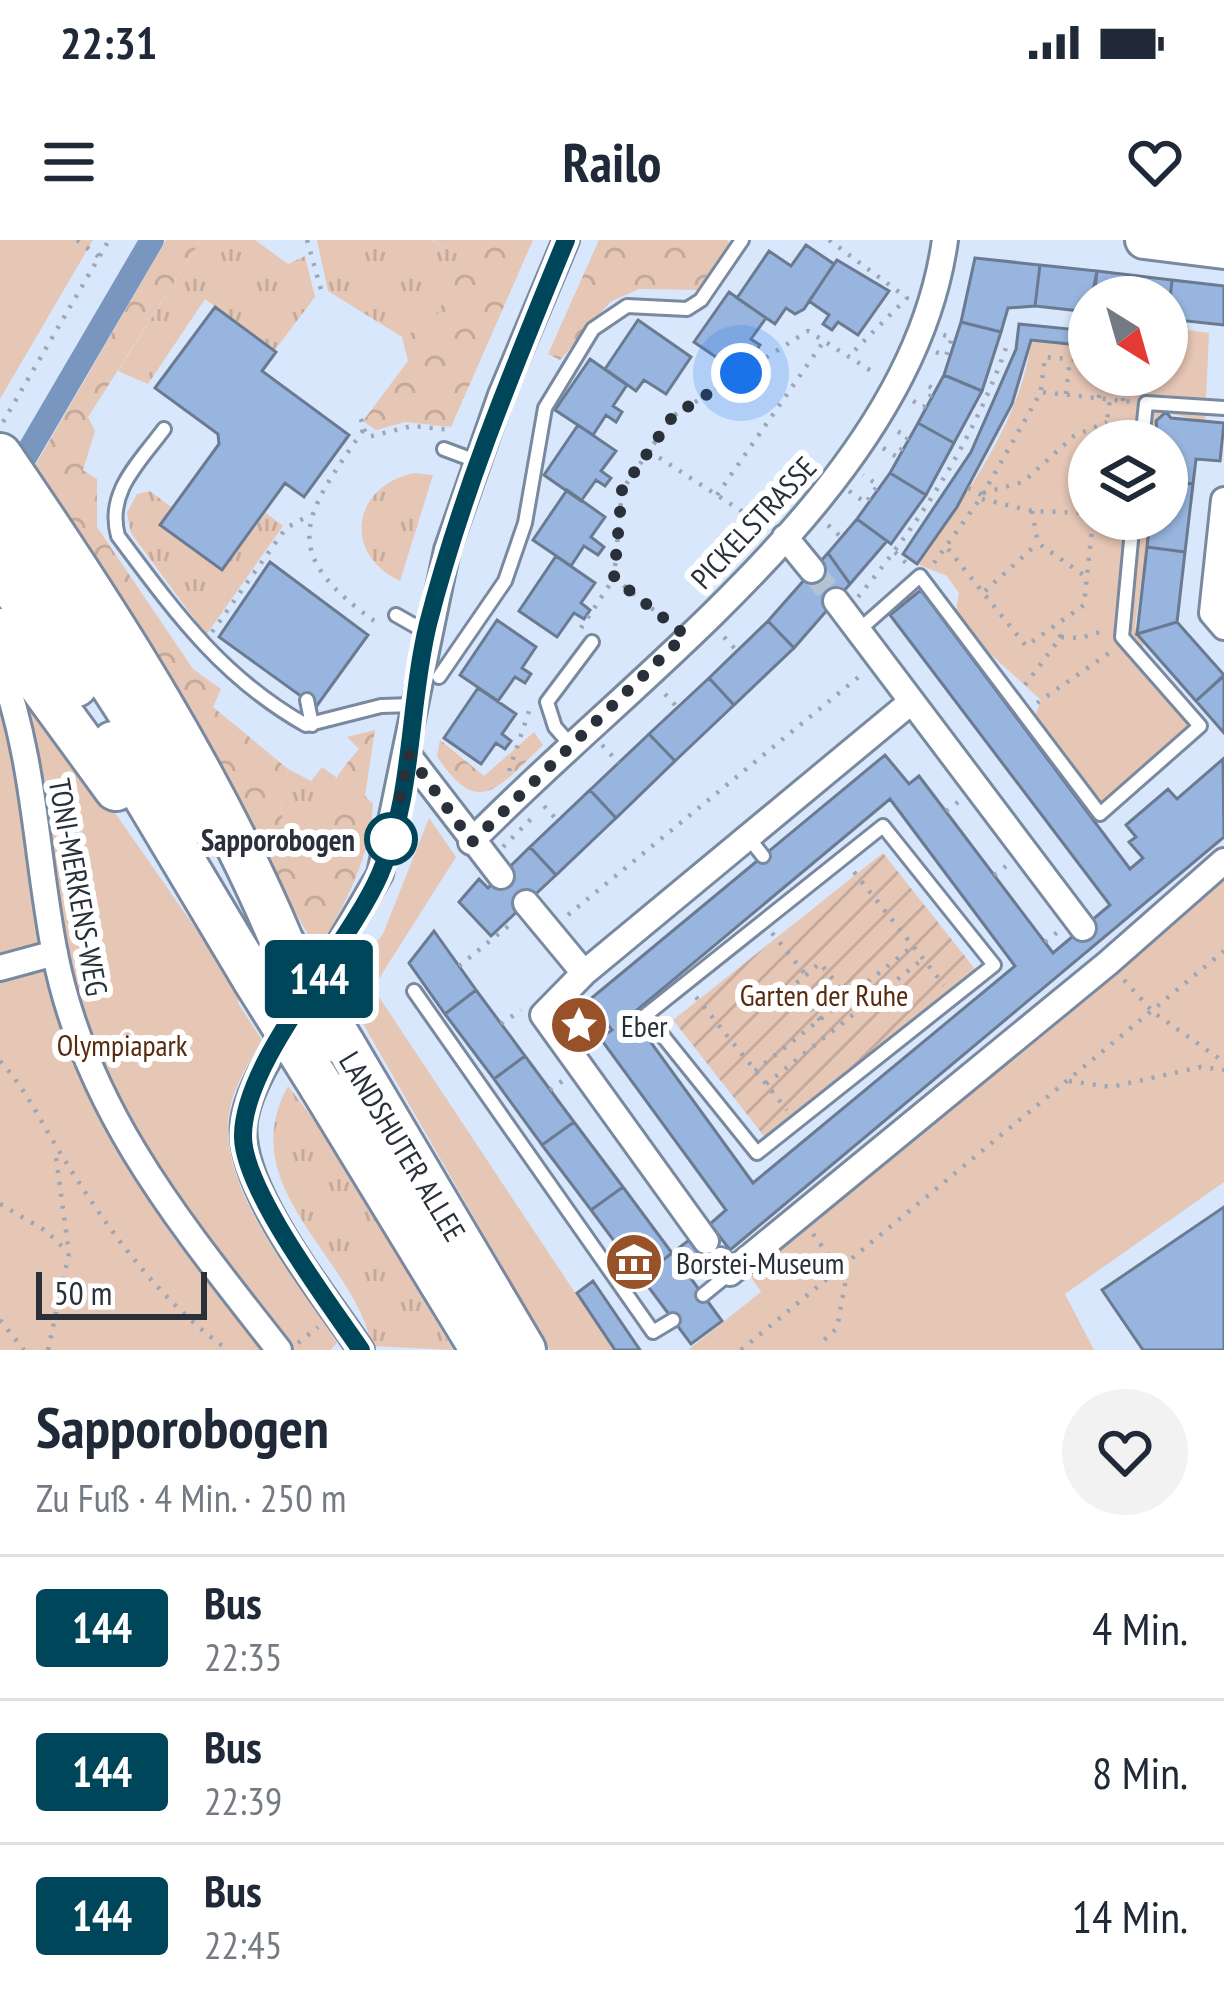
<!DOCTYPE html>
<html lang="de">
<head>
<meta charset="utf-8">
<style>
	:root { --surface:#fff; --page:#f2f2f3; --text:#1f2937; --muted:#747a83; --line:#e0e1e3 }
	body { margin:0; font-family:"PT Sans Narrow",sans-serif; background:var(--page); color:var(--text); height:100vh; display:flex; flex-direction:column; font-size:45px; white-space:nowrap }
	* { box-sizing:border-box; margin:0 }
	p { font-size:39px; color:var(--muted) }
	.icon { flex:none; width:66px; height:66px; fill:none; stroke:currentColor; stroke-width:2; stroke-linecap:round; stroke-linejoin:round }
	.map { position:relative; height:1110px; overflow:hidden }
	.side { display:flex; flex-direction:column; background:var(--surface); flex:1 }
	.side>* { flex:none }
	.badge { padding:0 24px; border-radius:9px; font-size:42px; line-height:78px }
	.needle { width:78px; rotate:143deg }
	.buttons { position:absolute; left:1068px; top:36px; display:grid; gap:24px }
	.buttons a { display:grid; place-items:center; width:120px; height:120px; border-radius:50%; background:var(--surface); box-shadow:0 3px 9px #0004; font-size:60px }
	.scale { position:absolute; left:36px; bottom:30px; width:171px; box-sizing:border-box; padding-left:12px; border:6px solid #293039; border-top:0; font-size:33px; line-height:42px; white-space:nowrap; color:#293039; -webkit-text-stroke:9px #fff; paint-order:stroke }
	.you { position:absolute; width:60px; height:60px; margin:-30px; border:9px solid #fff; border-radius:50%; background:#1a73e8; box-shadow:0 0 0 18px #1a73e833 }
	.map>.badge { position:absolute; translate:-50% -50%; box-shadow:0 0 0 6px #fff }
	.round { display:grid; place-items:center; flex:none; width:126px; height:126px; border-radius:63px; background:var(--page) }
	.headline { display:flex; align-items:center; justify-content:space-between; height:204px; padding:0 36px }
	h1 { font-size:57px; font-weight:700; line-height:90px }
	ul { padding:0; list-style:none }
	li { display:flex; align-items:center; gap:36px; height:144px; padding:0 36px; border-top:3px solid var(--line) }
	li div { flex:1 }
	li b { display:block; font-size:45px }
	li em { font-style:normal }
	li .badge { min-width:132px; font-weight:700; text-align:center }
	.status { display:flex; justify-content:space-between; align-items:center; height:84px; padding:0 60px; background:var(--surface); direction:ltr }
	.status svg { height:33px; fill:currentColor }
	header { display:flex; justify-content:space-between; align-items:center; height:156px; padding:0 36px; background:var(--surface); font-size:54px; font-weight:700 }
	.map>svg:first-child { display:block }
</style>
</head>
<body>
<div class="status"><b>22:31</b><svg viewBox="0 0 49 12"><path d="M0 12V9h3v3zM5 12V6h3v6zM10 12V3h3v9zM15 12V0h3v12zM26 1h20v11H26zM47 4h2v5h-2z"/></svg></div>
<header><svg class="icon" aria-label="menu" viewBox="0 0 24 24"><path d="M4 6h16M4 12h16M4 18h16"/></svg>Railo<svg class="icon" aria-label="heart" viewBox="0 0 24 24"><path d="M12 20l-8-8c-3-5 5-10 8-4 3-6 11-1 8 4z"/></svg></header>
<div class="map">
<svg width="1224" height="1110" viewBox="0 0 1224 1110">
	<defs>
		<pattern id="grass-tufts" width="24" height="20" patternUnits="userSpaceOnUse" patternTransform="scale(3)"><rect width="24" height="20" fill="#e6c6b5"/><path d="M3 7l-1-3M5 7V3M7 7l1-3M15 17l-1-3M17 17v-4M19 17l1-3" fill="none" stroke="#c5aa9c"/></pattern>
		<pattern id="forest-crowns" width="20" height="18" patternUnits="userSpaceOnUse" patternTransform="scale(3)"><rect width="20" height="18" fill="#e6c6b5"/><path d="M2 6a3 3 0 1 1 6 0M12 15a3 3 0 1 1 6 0" fill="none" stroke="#c5aa9c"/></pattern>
		<pattern id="garden-furrows" width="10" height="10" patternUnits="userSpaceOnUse" patternTransform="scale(3)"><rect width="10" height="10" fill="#e6c6b5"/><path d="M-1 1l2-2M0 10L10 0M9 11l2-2" fill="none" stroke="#c5aa9c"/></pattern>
	</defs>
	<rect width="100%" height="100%" fill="#d8e7fb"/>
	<path fill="url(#grass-tufts)" d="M201 0H255L288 24 305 16 315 57 275 110 205 59 148 144 118 131Z
		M317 0H430L459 15 436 80 402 97 328 51Z
		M414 233 433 235 400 341C341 313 353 246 414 233Z
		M150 251 171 267 159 286 222 331 266 273 283 286 206 395 131 293 127 273 137 254Z
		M322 527 336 537C328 563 337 593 320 615 277 609 276 565 288 529L311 541Z
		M288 846 325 894 453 1110 372 1106C353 1015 232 948 288 846Z"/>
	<path fill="url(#forest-crowns)" d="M166 0H201L88 177 95 191 83 230 97 239V287L193 429 221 449 213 467 288 529C276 565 277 609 320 615 335 596 326 579 329 559 332 539 346 524 359 509L347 497 375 490 365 556 373 564C370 619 345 664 318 711L32 231Z
		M431 0H533L451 187 405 182 376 190 363 181 408 121 402 97 436 80 459 15Z
		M599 0H727L733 9 702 50 639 49 610 62 560 120 548 114Z
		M534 492 543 505C499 546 479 581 437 516L440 500 484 536Z"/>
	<path fill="#e6c6b5" d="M0 0H93L0 159Z
		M1167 87 1209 93 1205 181 1166 173 1158 201H1089V279H1150L1135 387 1144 401 1141 418 1200 486 1100 574 1034 479 1041 460 954 381 959 353 947 336 917 324C962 260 1023 180 1031 100L1089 104V135H1167Z
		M27 447 240 752 238 763 262 800C250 821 235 844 230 868 213 944 298 1041 337 1103L330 1110H0V456Z
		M429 578 456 617 373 748 613 1110H550L342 747 383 694Z
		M1224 639V942L1065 1054 1094 1110H688L761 1052 749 1034Z"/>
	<path fill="url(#garden-furrows)" d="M883 613 975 729 764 896 673 780Z"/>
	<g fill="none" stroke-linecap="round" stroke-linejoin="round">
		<path stroke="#7996be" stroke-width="24" d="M11 241 152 0"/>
	</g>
	<path fill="#97b5df" stroke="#6a7a91" stroke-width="3" fill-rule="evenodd" d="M806 5 834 24 804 69 795 74 786 68 775 84 737 58 769 11 791 26Z
		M975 18 1040 25 1035 66 1008 68 1001 92 961 82Z
		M837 20 889 51 858 95 838 82 832 90 823 84 829 75 809 61Z
		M1040 25 1097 31 1089 72 1035 66Z
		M1097 31 1172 40 1168 79 1167 57H1094Z
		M1172 40 1224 46V85L1168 79Z
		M729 52 766 78 751 99 760 105 754 114 746 108 732 128 694 102Z
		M215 67 276 112 262 131 349 195 304 257 285 243 222 330 160 285 219 204 218 194 155 148Z
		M638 80 691 117 666 154 644 140 636 151 605 129Z
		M961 82 1001 92 982 151 944 135Z
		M1019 84 1089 91V106L1031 100 1012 164 957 267 917 324 903 314 971 212 1016 109Z
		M590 119 627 145 613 166 622 172 616 182 606 175 593 195 555 170Z
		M944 135 982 151 954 203 918 183Z
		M1166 172 1171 178 1224 183 1220 221 1196 219 1193 244 1167 241V201H1158L1156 181Z
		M918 183 954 203 926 255 890 233Z
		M578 185 616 211 601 231 611 238 605 246 596 240 581 261 544 235Z
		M890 233 926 255 891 304 857 279Z
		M1167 241 1193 244 1185 312 1147 307 1150 279H1167Z
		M567 250 605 277 591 297 604 307 598 315 584 306 571 326 533 300Z
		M857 279 887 301 850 344 828 313Z
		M1147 307 1185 312 1177 382 1137 394Z
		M828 313 850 344 794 408 768 381Z
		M556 316 595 343 581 363 590 370 584 379 574 373 557 397 519 371Z
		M270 322 368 395 316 467 219 397Z
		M921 350 1130 629 1143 618 1129 602 1136 597 1126 585 1168 549 1177 559 1223 519 1224 597 730 1010 710 984 726 970 600 798 612 790 588 761 885 515 909 544 919 536 1053 713 1110 665 890 375ZM890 559 1015 726 753 943 631 775Z
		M497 380 536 407 522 428 531 434 525 443 515 437 498 461 460 435Z
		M768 381 794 408 734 465 709 438Z
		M1177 382 1224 435 1196 461 1137 394Z
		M1224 436V493L1196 461Z
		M709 438 734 465 675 521 649 494Z
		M478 448 516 474 502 494 511 501 505 509 496 503 481 524 444 498Z
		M649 494 675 521 616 578 590 550Z
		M590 550 616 578 556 635 530 607Z
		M530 607 556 635 491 696 459 662 479 639 488 648Z
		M434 691 476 750 445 774 409 723Z
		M476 750 525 816 494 839 445 774Z
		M525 816 574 882 542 905 494 839Z
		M574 882 623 947 591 970 542 905Z
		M623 947 672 1013 641 1037 591 970Z
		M1224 967V1110H1143L1102 1050Z
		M689 1000 709 1027 692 1040 722 1081 691 1104 641 1037Z
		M593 1041 640 1110H615L577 1053Z"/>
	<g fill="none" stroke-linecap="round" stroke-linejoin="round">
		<path stroke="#b5c2d4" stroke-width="24" stroke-dasharray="24 12" stroke-linecap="butt" d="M812 330 836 361"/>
		<defs>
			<path id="service" d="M164 189C139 223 106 252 118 296 175 372 221 437 306 485L381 466 414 465
				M1142 201 1146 163 1224 168
				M444 209 476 221
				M396 375 426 392
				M859 390 920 336 1100 574 1200 486 1122 397 1133 279
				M439 437 505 341 525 283 545 168 593 89 627 66 687 69 701 60 742 0
				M307 460 312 485
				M569 503 555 487 547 462 592 402
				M883 586 994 725 757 913 646 775Z
				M748 597 763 616
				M414 751 653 1092 673 1080
				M703 1055 730 1033"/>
			<path id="minor" d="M1224 260 1212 373 1224 387
				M785 297 812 330
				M836 361 1083 688
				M0 425C35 517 36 618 55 714 86 872 183 987 279 1110
				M408 515 501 636
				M471 602C636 432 911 245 945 0
				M526 663 584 733
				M0 728 55 713
				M309 755 380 634 447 310 501 155 566 0
				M290 784C273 812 252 843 245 875 230 941 325 1055 361 1110
				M706 1001 543 775 584 733 911 462
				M720 1020 730 1033 1108 723 1224 621"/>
			<path id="secondary" d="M1144 0 1224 10"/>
			<path id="trunk" d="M0 215C106 370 209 529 282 702
				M0 272 200 582
				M0 327 76 445
				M0 390 116 549
				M113 503 254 739
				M343 804 524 1110
				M321 846 482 1110"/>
		</defs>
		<use href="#service" stroke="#7889a0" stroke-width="18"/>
		<use href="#minor" stroke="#7889a0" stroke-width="30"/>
		<use href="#secondary" stroke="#7889a0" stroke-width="42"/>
		<use href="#trunk" stroke="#7889a0" stroke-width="48"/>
		<path stroke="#9ba7b7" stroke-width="4.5" stroke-dasharray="3 9" stroke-linecap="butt" d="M77 0 99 17
			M307 0 322 53
			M829 0 907 58 849 116
			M936 112 946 116 952 98 941 94
			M1041 150 1045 117 1089 121
			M1066 154 1070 119
			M1099 158 1101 135
			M913 161 924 167 934 149 921 142
			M1123 161 1125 135
			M361 179 364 189C302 278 275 312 380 385
			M3 182 109 0
			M364 189 368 197 412 186 452 190
			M1104 201 1110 159
			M883 208 897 217 908 197 895 190
			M649 211 763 285
			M968 248 982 255
			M849 251 866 263 878 245 863 235
			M983 253 1023 242 1074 196 1107 182
			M717 255 824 101
			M982 259 1032 271 1089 273
			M1032 271 1038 303 1085 336
			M828 285 841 297
			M948 309 1026 406 1084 365 1093 279
			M895 312 908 325
			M934 323 980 259 1041 152 1133 162
			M614 338 670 383
			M985 351 1038 303
			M858 357C922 280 974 199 1007 105
			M581 388 614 338 622 250 673 176 808 91 873 132
			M212 392 286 288 310 275
			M724 397 737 411
			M1061 397 1080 398 1107 390
			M1025 445 1061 397 1054 387
			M665 454 677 467
			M1037 463 1112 411
			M602 505 619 523
			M509 531 530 468
			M544 566 558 581
			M946 571 961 560
			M503 607 533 577
			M854 632 944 745
			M994 635 1009 624
			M568 675 861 435
			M772 693 806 735
			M1045 702 1059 691
			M459 726 512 683
			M1124 740 1153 772 1224 822
			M696 757 787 870
			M820 780 793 746 820 723 848 758
			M501 784 521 770
			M0 821C25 848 37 875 56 906 101 980 156 1059 228 1110
			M755 831 913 706
			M1069 841 1111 847 1201 827 1224 830
			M766 844 923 719
			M550 850 565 839
			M0 964 46 991 68 1012
			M813 994 846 1039 837 1088 822 1102
			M0 1080 24 1110
			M298 1103 318 1087
			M48 1110 69 1013 55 910
			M741 1110 1224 711"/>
		<use href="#service" stroke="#fff" stroke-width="12"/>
		<use href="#minor" stroke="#fff" stroke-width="24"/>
		<use href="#secondary" stroke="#fff" stroke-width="36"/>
		<use href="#trunk" stroke="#fff" stroke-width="42"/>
		<defs>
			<path id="trunk-bridge" d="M282 702 343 804
				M254 739 321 846"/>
		</defs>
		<use href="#trunk-bridge" stroke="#7889a0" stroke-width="48" stroke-linecap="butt"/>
		<use href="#trunk-bridge" stroke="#fff" stroke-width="42"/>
	</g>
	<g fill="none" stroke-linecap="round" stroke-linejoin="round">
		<defs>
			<path id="line" d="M361 1110C329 1063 244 951 243 897 242 821 348 708 380 634 414 556 408 466 428 384 462 251 514 127 566 0"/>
		</defs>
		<use href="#line" stroke="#fff" stroke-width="27"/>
		<use href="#line" stroke="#00465a" stroke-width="18"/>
		<path stroke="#293039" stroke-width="12" stroke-dasharray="0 21.6" d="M391 599 409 515 472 602 685 395 614 338 622 250 673 176 741 133"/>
	</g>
	<defs>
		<symbol id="sight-disc" viewBox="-11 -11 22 22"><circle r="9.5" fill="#98522a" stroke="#fff"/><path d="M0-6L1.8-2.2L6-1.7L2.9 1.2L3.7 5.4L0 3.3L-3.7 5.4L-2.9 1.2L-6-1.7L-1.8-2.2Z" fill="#fff"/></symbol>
		<symbol id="museum-disc" viewBox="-11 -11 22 22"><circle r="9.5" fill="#98522a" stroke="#fff"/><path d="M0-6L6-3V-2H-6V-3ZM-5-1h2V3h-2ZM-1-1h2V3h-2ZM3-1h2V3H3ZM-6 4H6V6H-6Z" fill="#fff"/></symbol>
	</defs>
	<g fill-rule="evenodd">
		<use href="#sight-disc" x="546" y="752" width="66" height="66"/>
		<use href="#museum-disc" x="601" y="989" width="66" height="66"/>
	</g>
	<circle fill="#fff" stroke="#00465a" stroke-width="6" cx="391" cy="599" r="24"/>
	<g text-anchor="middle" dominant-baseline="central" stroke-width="12" stroke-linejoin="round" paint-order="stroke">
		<g font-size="30" fill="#293039" stroke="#fff">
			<text transform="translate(753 282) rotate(-47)">PICKELSTRASSE</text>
			<text transform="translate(79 647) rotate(80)">TONI-MERKENS-WEG</text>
			<text transform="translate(403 906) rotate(59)">LANDSHUTER ALLEE</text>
		</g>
		<g font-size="30" font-weight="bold" fill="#293039" stroke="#fff" text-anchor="end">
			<text x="355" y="599">Sapporobogen</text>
		</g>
		<g font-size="30" fill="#582a0e" stroke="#fff">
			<text x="824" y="754">Garten der Ruhe</text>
			<text x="122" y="804">Olympiapark</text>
		</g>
		<g font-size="30" fill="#293039" stroke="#fff" text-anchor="start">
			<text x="621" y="785">Eber</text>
			<text x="676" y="1022">Borstei-Museum</text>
		</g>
	</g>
</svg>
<div class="buttons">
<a><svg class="needle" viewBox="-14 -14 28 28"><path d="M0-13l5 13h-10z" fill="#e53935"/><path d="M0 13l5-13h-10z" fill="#747a83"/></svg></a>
<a><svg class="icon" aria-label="layers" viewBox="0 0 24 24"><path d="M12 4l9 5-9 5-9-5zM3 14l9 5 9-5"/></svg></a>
</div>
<div class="scale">50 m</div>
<div class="you" style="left:741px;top:133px"></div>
<b class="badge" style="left:319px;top:739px;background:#00465a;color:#fff">144</b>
</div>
<section class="side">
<div class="headline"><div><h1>Sapporobogen</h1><p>Zu Fuß · 4 Min. · 250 m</p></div><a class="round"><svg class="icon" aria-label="heart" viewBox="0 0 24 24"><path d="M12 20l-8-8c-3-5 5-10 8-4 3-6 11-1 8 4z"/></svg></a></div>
<ul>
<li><span class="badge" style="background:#00465a;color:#fff">144</span><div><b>Bus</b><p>22:35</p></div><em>4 Min.</em></li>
<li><span class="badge" style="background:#00465a;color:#fff">144</span><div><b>Bus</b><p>22:39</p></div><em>8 Min.</em></li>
<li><span class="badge" style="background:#00465a;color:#fff">144</span><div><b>Bus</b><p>22:45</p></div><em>14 Min.</em></li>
</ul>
</section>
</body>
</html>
